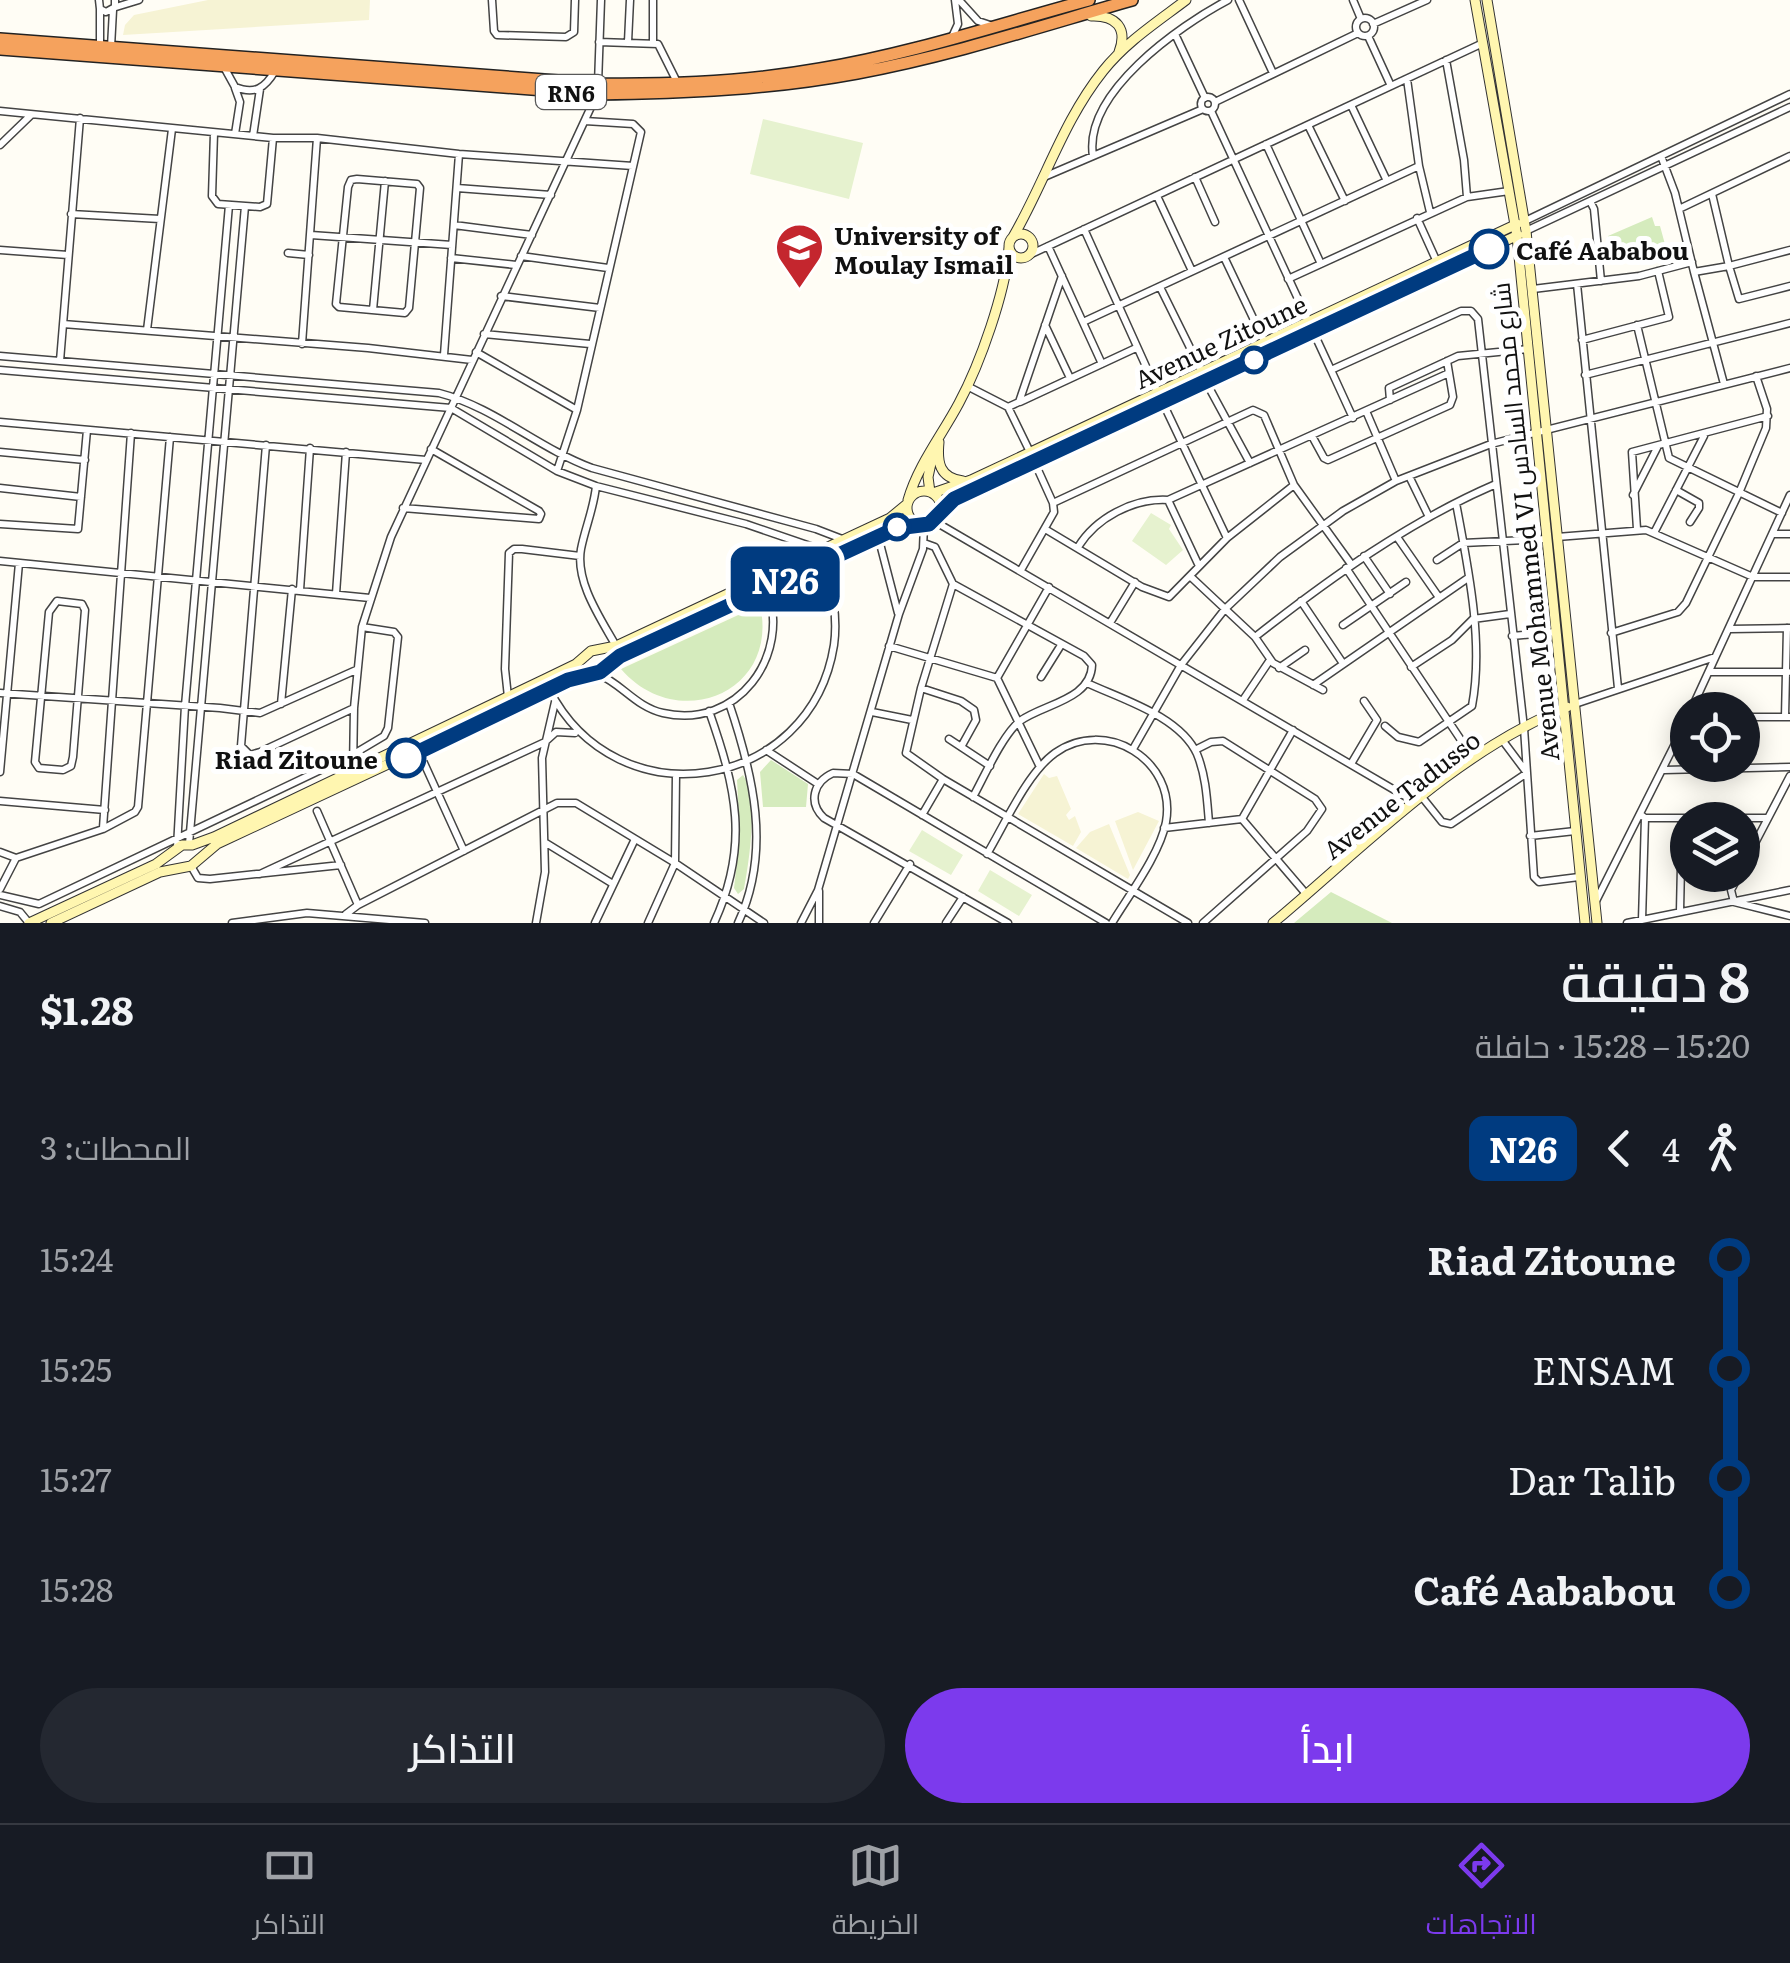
<!DOCTYPE html>
<html lang="ar">
<head>
<meta charset="utf-8">
<style>
	:root { --surface:#171b24; --page:#242831; --text:#f1f3f6; --muted:#9ea1a6; --line:#363941; --accent:#7c3aed }
	body { margin:0; font-family:Literata,Cairo,serif; background:var(--page); color:var(--text); direction:rtl; height:100vh; display:flex; flex-direction:column; font-size:38px; white-space:nowrap }
	* { box-sizing:border-box; margin:0 }
	p { font-size:32px; color:var(--muted) }
	.icon { flex:none; width:55px; height:55px; fill:none; stroke:currentColor; stroke-width:2; stroke-linecap:round; stroke-linejoin:round }
	.map { position:relative; height:923px; overflow:hidden; direction:ltr }
	.sheet { display:flex; flex-direction:column; background:var(--surface); flex:1 }
	.sheet>* { flex:none }
	.badge { padding:0 20px; border-radius:15px; font-size:35px; line-height:65px }
	.fabs { position:absolute; left:1670px; top:692px; display:grid; gap:20px }
	.fabs a { display:grid; place-items:center; width:90px; height:90px; border-radius:50%; background:var(--surface); box-shadow:0 5px 25px #0003; font-size:50px }
	.map>.badge { position:absolute; translate:-50% -50%; box-shadow:0 0 0 5px #fff }
	.legs { display:flex; align-items:center; gap:15px; height:110px; padding:0 40px; font-size:32px }
	.legs p { margin-inline-start:auto }
	.summary { display:flex; align-items:center; justify-content:space-between; height:170px; padding:0 40px }
	h1 { font-size:55px; font-weight:600; line-height:75px }
	.cta { display:flex; gap:20px; margin-top:auto; padding:20px 40px }
	.cta a { flex:1; height:115px; border-radius:60px; background:var(--accent); color:#fff; font-size:40px; font-weight:600; line-height:115px; text-align:center }
	.cta a+a { background:var(--page); color:var(--text) }
	ul { padding:0 40px; list-style:none }
	li { display:flex; align-items:center; gap:35px; height:110px; font-size:38px }
	li i { display:grid; place-items:center; width:15px; height:100%; margin:0 12px; background:currentColor }
	li i::after { content:''; width:25px; height:25px; margin:-12px; border:8px solid; border-radius:50%; background:var(--surface) }
	li p { margin-inline-start:auto }
	li:first-child i { background:linear-gradient(#0000 50%,currentColor 0) }
	li:last-child i { background:linear-gradient(currentColor 50%,#0000 0) }
	.menu { display:flex; justify-content:space-around; align-items:center; height:140px; border-top:2px solid var(--line); background:var(--surface); font-size:28px; color:var(--muted) }
	.menu a { display:grid; justify-items:center; gap:5px }
	.menu .active { color:var(--accent) }
	.map>svg:first-child { display:block }
</style>
</head>
<body>
<div class="map">
<svg width="1790" height="923" viewBox="0 0 1790 923">
	<rect width="100%" height="100%" fill="#fffdf5"/>
	<path fill="#f6f3d4" d="M208 0H370L369 20 123 35 125 25 134 15Z
		M1044 774 1049 778 1057 776 1071 809 1066 815 1069 820 1075 816 1081 832 1073 846 1018 814Z
		M1138 812 1159 821 1133 870 1115 821Z
		M1109 824 1130 875 1128 879 1076 848 1090 832Z"/>
	<path fill="#d5ebbd" d="M1652 217 1655 226H1660L1666 248 1610 261 1608 236Z
		M760 605C780 693 677 734 621 669Z
		M771 760 808 784 806 807H763L760 772Z
		M743 775C759 798 749 862 744 889L738 894 734 888 740 837 737 780Z
		M1331 892 1392 923H1294Z"/>
	<path fill="#e6f2cf" d="M763 119 863 143 849 199 750 174Z
		M1151 513 1171 525 1169 529 1183 550 1166 565 1132 541Z
		M922 830 963 855 951 875 909 851Z
		M990 870 1032 895 1019 916 978 891Z"/>
	<g fill="none" stroke-linecap="round" stroke-linejoin="round">
		<defs>
			<path id="street" d="M99 0 100 9 106 12 115 7V0
				M492 0 494 31 497 35 566 37 574 32 575 0
				M653 0V42
				M959 0 978 21 990 25
				M1239 0 1273 73
				M1353 0 1361 19
				M116 7 139 0
				M1356 27a9 9 0 1 1 18 0a9 9 0 1 1-18 0Z
				M1373 24 1427 0
				M1175 34 1205 98
				M1368 36 1391 86
				M952 37 958 24 955 0
				M599 42 658 44 677 82
				M628 42 630 0
				M100 47V9
				M111 47 113 10
				M1446 60 1464 160 1467 197
				M224 67 235 87C255 95 265 88 275 71
				M1407 79 1419 166 1430 212
				M598 84 601 0
				M1201 104a7 7 0 1 1 14 0a7 7 0 1 1-14 0Z
				M1215 102 1358 33
				M1351 105 1387 181
				M0 111 273 138H317L459 154 633 166
				M1211 111 1331 370 1461 311H1471L1478 319 1524 728 1534 877 1539 882 1579 877
				M1308 125 1345 201
				M214 133 212 196 218 204 260 207 267 204 273 138
				M235 134 240 102 235 88
				M253 136 260 89
				M1266 144 1321 264
				M0 145 31 115
				M1093 156C1083 93 1179 26 1228 0
				M1661 156 1675 193 1694 272
				M1044 177 1203 109
				M1195 177 1215 222
				M357 179 417 184 420 188 409 308 405 313 339 307 336 304 348 187 351 180Z
				M457 188 551 195
				M1712 194 1729 266 1790 250
				M1157 196 1192 271
				M1590 201 1594 209 1601 281
				M1679 209 1790 156
				M71 214 160 219
				M1417 218 1437 262
				M1525 221 1790 94
				M454 225 532 235
				M1084 229 1158 393
				M1526 231 1790 107
				M311 235 452 245
				M1048 246 1102 364
				M0 250 68 255
				M288 253 309 255
				M521 256 608 268
				M1027 256 1483 43
				M1224 257 1264 341
				M451 258 516 265
				M1288 279 1467 197 1509 191
				M1577 284 1618 688
				M1160 287 1202 372
				M1533 289 1639 276 1692 262
				M501 296 600 308
				M373 310 385 181
				M1083 322 1419 166
				M63 324 368 348 472 360
				M1045 325 1070 378
				M1637 325 1669 458 1782 513
				M147 330 172 129
				M484 334 590 344
				M1582 340 1669 317 1658 271
				M302 344 317 138
				M476 352 577 410
				M444 355 459 154
				M0 356 439 393C494 407 538 448 592 468L816 529 842 539
				M60 361 80 118
				M0 370 451 408 557 471 596 486 746 524 822 550
				M1331 370 1353 418
				M1585 375 1790 323
				M1206 382 1250 463
				M1724 384 1694 272 1729 266 1739 299 1790 286
				M967 386 1008 407 1030 452
				M1390 400 1389 388 1458 356 1528 349
				M1162 401 1227 538
				M1020 402 1136 348
				M1008 407 1019 402 1062 276
				M1366 411 1396 481
				M0 422 426 460
				M1312 436 1324 458 1328 460 1450 405 1453 397 1447 361
				M266 445 241 746 250 755 260 752 354 708
				M0 452 85 460
				M1034 461 1053 503
				M557 471 577 410 641 132 633 124 585 121
				M1409 476 1429 517
				M596 486C594 508 585 528 581 549 575 582 601 619 616 646
				M0 488 81 497
				M1676 490 1699 503V508L1690 522
				M1633 495 1657 448
				M1168 500 1199 566
				M403 508 539 519 541 514 539 511 431 449
				M934 521 1415 802
				M0 524 78 529 87 430
				M1045 529 1142 587 1169 597 1227 538 1294 485
				M1637 529 1632 452 1768 416
				M1654 533 1704 436
				M1773 534H1790
				M878 536 898 613
				M1397 537 1438 596
				M1557 537 1646 530 1753 577H1790
				M924 543 935 547 953 584 1084 656 1092 665C1091 700 1043 704 1020 721 1003 734 984 777 973 797
				M1078 547C1096 518 1133 498 1168 500L1449 373
				M1364 556 1390 594
				M1437 560 1463 543 1546 539
				M0 561 370 598
				M1346 568 1473 758
				M1021 570 1054 512 1053 503 1253 410 1264 415 1294 485 1351 564
				M1191 577 1255 637 1273 663 1323 690
				M953 584 921 688 906 753 943 779 1188 923
				M300 590 310 448
				M336 594 346 452
				M57 601 82 604 85 610 73 757 71 766 63 770 39 768 35 762 49 612Z
				M1301 601 1342 662
				M1110 623 1135 582
				M1343 625 1406 582
				M1730 629 1789 628
				M1611 633 1678 612 1686 603 1739 493 1766 428 1767 409 1756 376
				M1512 636 1555 632
				M1255 637C1330 578 1408 522 1496 484
				M889 646 997 678 1040 767
				M1411 667 1452 640 1473 619 1510 614
				M1279 668 1305 650
				M1709 672H1788
				M598 674C622 684 636 707 663 713 737 730 792 656 767 588
				M1041 677 1061 645
				M997 678 1049 587
				M1087 683C1121 699 1180 716 1197 754 1206 776 1207 799 1209 823
				M1313 685 1468 578
				M921 688 961 701 974 710 976 720 961 747
				M549 689C617 823 811 791 834 645 838 616 832 589 824 561
				M0 693 220 708 260 713 356 670
				M508 697 505 669 509 553 514 549H522L580 556
				M1243 700 1270 660
				M729 703C753 774 772 851 738 923
				M281 704 292 589
				M1575 704 1715 657
				M1691 710 1790 495
				M709 711C736 788 750 845 714 923
				M872 712 912 720
				M1742 717H1790
				M1785 717 1787 628
				M1385 726 1398 737 1419 742 1472 706C1484 642 1468 567 1456 503
				M949 739 990 766
				M1133 749 1181 665 1225 609 1280 557 1343 511 1396 481 1491 444 1790 368
				M766 750 818 784
				M1195 750 1211 742 1223 741 1315 799 1322 809 1307 831 1203 923
				M419 752 464 851
				M1351 764 1377 720 1364 701
				M353 770 354 708 362 627 391 537 597 94
				M1664 770 1790 767
				M0 772 19 563
				M1422 797 1442 822 1451 824 1527 773 1503 741
				M0 801 105 810
				M317 811 358 905
				M922 815 943 779
				M1641 815 1645 818H1768
				M1242 819 1293 730
				M1242 819 1307 895
				M103 828 131 433
				M1164 828 1242 819
				M1530 836 1575 831
				M546 843 613 884
				M189 844 245 206
				M177 847 185 706 229 205
				M0 852 16 858
				M987 854C1005 824 1027 773 1055 753 1105 717 1177 760 1166 822 1160 854 1129 895 1112 923
				M191 866 198 878 210 879 341 865
				M1742 868 1790 776
				M260 874 545 742 556 732 575 733
				M1739 875 1731 890 1734 902 1790 916
				M0 889 16 858 103 829 135 812 138 807 170 437
				M819 891V923
				M0 895 39 904 352 755 384 736 388 728 398 637 394 632 362 627
				M1595 903 1688 718
				M0 906 20 912 29 923
				M1680 911 1682 819
				M346 914 358 905 557 803H576L675 863 764 923
				M1642 920 1645 818
				M232 923 307 913 425 923
				M536 923 545 872 542 758 555 702
				M595 923 635 839
				M648 923 675 863 676 774
				M801 923 818 890 899 614 923 549 924 525
				M874 923 910 864
				M946 923 963 897
				M1008 923 824 818C808 803 813 782 833 773L853 774 1106 923
				M1627 923 1790 890"/>
			<path id="secondary" d="M1475 0 1517 236 1585 923
				M1487 0 1526 231 1597 923
				M1091 16C1116 15 1128 28 1119 52
				M1009 246a12 12 0 1 1 24 0a12 12 0 1 1-24 0Z
				M1013 237C1045 182 1063 121 1103 71 1126 42 1157 22 1186 0
				M939 442C937 462 939 478 963 481
				M907 508a17 17 0 1 1 34 0a17 17 0 1 1-34 0Z
				M930 492 928 477 933 454
				M933 493 971 480 1517 224
				M908 500C918 465 942 435 959 403 980 364 1006 291 1009 247
				M940 513 954 499 1518 235
				M29 923 156 864 182 845H192L214 837 545 679 576 664 591 651 616 646 890 518 907 504
				M51 923 160 872 191 866 217 844 568 680 600 673 620 656 878 536 905 525 920 524
				M1273 923C1364 847 1455 752 1567 707"/>
			<path id="highway" d="M0 39 598 84C672 85 747 82 820 69 911 54 1000 24 1089 0
				M0 49 597 94C685 93 771 89 857 73 950 56 1041 26 1132 0"/>
		</defs>
		<use href="#street" stroke="#444" stroke-width="9"/>
		<use href="#secondary" stroke="#333" stroke-width="11"/>
		<use href="#highway" stroke="#222" stroke-width="14"/>
		<use href="#street" stroke="#fff" stroke-width="6"/>
		<use href="#secondary" stroke="#fff6b0" stroke-width="9"/>
		<use href="#highway" stroke="#f5a25d" stroke-width="11"/>
	</g>
	<g fill="none" stroke-linecap="round" stroke-linejoin="round">
		<defs>
			<path id="line-1" d="M406 758 568 680 600 672 620 656 897 528 929 524 954 499 1489 249"/>
		</defs>
		<use href="#line-1" stroke="#fff" stroke-width="22"/>
		<use href="#line-1" stroke="#003b80" stroke-width="15"/>
	</g>
	<defs>
		<symbol id="university-pin" viewBox="-11 -11 22 30"><path d="M0 17L-7.5 6A9.5 9.5 0 1 1 7.5 6Z" fill="#c4262e" stroke="#fff"/><path d="M0-5L7-2L0 1L-7-2ZM-4 1L0 2.5L4 1V4Q0 6-4 4Z" fill="#fff"/></symbol>
	</defs>
	<g fill-rule="evenodd">
		<use href="#university-pin" x="772" y="220" width="55" height="75"/>
	</g>
	<g fill="#fff" stroke="#003b80" stroke-width="5">
		<circle cx="1489" cy="249" r="18"/>
		<circle cx="1254" cy="360" r="12"/>
		<circle cx="897" cy="527" r="12"/>
		<circle cx="406" cy="758" r="18"/>
	</g>
	<g text-anchor="middle" dominant-baseline="central" stroke-width="10" stroke-linejoin="round" paint-order="stroke">
		<rect fill="#fff" stroke="#585858" stroke-width="2.5" x="536" y="75" width="70" height="34" rx="8"/>
		<g font-size="22" font-weight="bold" fill="#111">
			<text x="571" y="92">RN6</text>
		</g>
		<g font-size="25" font-weight="bold" fill="#111" stroke="#fff" text-anchor="start">
			<text x="834" y="234">University of<tspan x="834" dy="29">Moulay Ismail</tspan></text>
		</g>
		<g font-size="25" font-weight="bold" fill="#111" stroke="#fff" text-anchor="start">
			<text x="1516" y="249">Café Aababou</text>
			<text x="378" y="758" text-anchor="end">Riad Zitoune</text>
		</g>
		<g font-size="25" fill="#111" stroke="#fff">
			<text transform="translate(1220 341) rotate(-25)">Avenue Zitoune</text>
			<text transform="translate(1524 522) rotate(-96)">Avenue Mohammed VI شارع محمد السادس</text>
			<text transform="translate(1401 794) rotate(-38)">Avenue Tadusso</text>
		</g>
	</g>
</svg>
<div class="fabs">
<a><svg class="icon" aria-label="locate" viewBox="0 0 24 24"><circle cx="12" cy="12" r="6"/><path d="M12 2v4M12 18v4M2 12h4M18 12h4"/></svg></a>
<a><svg class="icon" aria-label="layers" viewBox="0 0 24 24"><path d="M12 4l9 5-9 5-9-5zM3 14l9 5 9-5"/></svg></a>
</div>
<b class="badge" style="left:785px;top:579px;background:#003b80;color:#fff">N26</b>
</div>
<section class="sheet">
<div class="summary"><div><h1>8 دقيقة</h1><p>15:20 – 15:28 · حافلة</p></div><b>$1.28</b></div>
<div class="legs"><svg class="icon" aria-label="walk" viewBox="0 0 24 24"><circle cx="13" cy="4" r="2"/><path d="M13 8l-2 6 4 7M11 14l-3 7M7 12l3-4h3l4 4"/></svg>4<svg class="icon" aria-label="back" viewBox="0 0 24 24"><path d="M15 5l-7 7 7 7"/></svg><b class="badge" style="background:#003b80;color:#fff">N26</b><p>المحطات: 3</p></div>
<ul>
<li><i style="color:#003b80"></i><b>Riad Zitoune</b><p>15:24</p></li>
<li><i style="color:#003b80"></i><span>ENSAM</span><p>15:25</p></li>
<li><i style="color:#003b80"></i><span>Dar Talib</span><p>15:27</p></li>
<li><i style="color:#003b80"></i><b>Café Aababou</b><p>15:28</p></li>
</ul>
<div class="cta"><a>ابدأ</a><a>التذاكر</a></div>
</section>
<nav class="menu">
<a class="active"><svg class="icon" aria-label="directions" viewBox="0 0 24 24"><path d="M12 3l9 9-9 9-9-9zM9 14v-3h6M13 9l2 2-2 2"/></svg>الاتجاهات</a>
<a><svg class="icon" aria-label="map" viewBox="0 0 24 24"><path d="M3 6l6-2 6 2 6-2v14l-6 2-6-2-6 2zM9 4v14M15 6v14"/></svg>الخريطة</a>
<a><svg class="icon" aria-label="tickets" viewBox="0 0 24 24"><path d="M3 7h18v10H3zM15 7v10"/></svg>التذاكر</a>
</nav>
</body>
</html>
